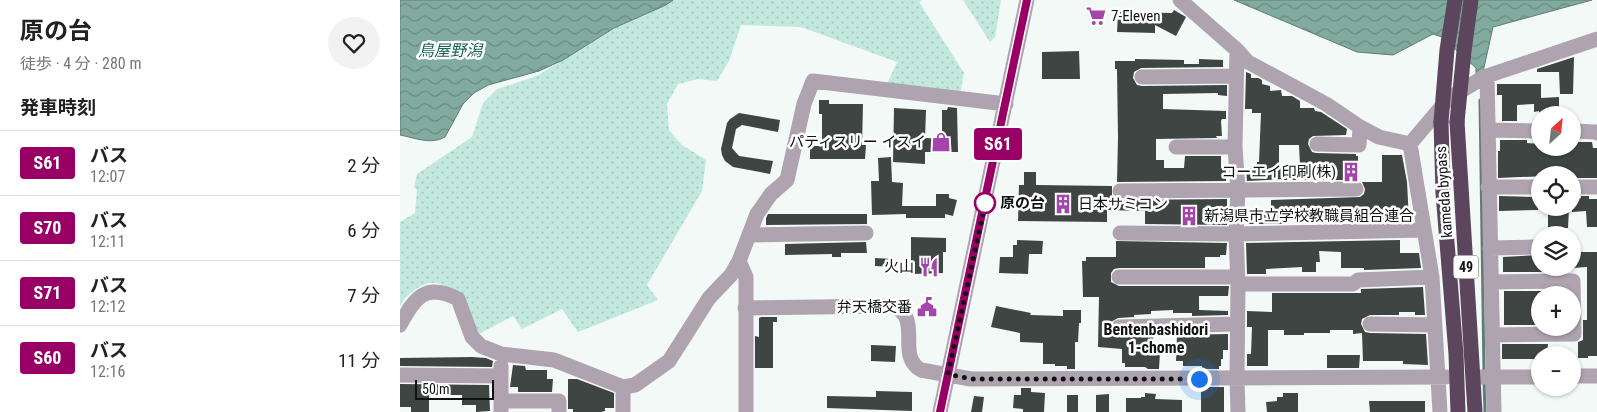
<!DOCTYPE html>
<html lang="ja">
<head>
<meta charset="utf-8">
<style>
	:root { --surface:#fff; --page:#f2f2f2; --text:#222; --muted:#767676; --line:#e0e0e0 }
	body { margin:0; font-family:"Roboto Condensed","Noto Sans JP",sans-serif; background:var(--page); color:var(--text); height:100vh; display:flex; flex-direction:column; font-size:19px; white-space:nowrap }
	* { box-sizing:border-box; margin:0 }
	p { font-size:16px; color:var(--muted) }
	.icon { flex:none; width:28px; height:28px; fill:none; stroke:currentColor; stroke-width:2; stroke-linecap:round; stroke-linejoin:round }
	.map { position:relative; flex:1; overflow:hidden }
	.sheet { display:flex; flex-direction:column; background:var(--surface); width:400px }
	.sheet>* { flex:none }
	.badge { padding:0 10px; border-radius:4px; font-size:18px; line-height:32px }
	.needle { width:32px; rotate:27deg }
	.controls { position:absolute; left:1131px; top:106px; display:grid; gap:10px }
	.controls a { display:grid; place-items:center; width:50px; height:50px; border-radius:50%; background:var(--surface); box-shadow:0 1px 4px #0004; font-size:25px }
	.scale { position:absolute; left:15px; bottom:12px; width:79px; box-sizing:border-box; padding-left:5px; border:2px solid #101212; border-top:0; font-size:14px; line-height:18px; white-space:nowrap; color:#101212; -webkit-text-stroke:4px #fff; paint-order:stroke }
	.you { position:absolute; width:25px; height:25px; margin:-12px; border:4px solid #fff; border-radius:50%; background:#1a73e8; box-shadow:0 0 0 8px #1a73e833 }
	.map>.badge { position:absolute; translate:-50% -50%; box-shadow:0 0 0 2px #fff }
	h2 { padding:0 20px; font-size:19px; line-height:45px }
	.round { display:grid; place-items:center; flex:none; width:52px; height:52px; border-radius:26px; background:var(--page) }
	.summary { display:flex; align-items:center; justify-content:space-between; height:85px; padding:0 20px }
	h1 { font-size:24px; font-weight:700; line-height:38px }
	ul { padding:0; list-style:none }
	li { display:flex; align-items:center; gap:15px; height:65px; padding:0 20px; border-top:1px solid var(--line) }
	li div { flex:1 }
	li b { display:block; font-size:19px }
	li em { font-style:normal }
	li .badge { min-width:55px; font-weight:700; text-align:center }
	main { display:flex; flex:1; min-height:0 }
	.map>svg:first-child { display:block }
</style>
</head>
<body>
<main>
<section class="sheet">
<div class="summary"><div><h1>原の台</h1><p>徒歩 · 4 分 · 280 m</p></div><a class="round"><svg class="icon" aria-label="heart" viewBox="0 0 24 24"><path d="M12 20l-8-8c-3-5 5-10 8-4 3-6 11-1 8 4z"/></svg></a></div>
<h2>発車時刻</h2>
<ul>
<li><span class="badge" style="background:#906;color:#fff">S61</span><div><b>バス</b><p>12:07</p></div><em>2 分</em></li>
<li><span class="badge" style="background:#906;color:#fff">S70</span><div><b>バス</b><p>12:11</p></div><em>6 分</em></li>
<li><span class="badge" style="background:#906;color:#fff">S71</span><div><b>バス</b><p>12:12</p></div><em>7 分</em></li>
<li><span class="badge" style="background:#906;color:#fff">S60</span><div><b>バス</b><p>12:16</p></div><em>11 分</em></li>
</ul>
</section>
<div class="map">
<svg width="1197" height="412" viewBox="0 0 1197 412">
	<defs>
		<pattern id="grass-dots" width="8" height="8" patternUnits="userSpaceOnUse" patternTransform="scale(1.25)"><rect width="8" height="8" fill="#c3e9de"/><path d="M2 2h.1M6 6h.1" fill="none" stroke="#a6c7bd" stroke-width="1.8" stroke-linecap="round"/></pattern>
		<pattern id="water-waves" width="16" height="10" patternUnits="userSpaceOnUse" patternTransform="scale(1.25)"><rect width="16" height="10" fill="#82ab9f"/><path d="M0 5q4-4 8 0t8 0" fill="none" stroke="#698a80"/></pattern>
	</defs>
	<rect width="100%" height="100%" fill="#f2f9f6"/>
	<path fill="url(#grass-dots)" d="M273 0H522L519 2 564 73 560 94 487 84 497 62 401 27 341 25 329 61 317 81 298 79 278 84 267 104 269 130 282 145 306 160 302 191 247 285 258 300 178 332 162 309 122 329 113 316 79 334C68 311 47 266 16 289 9 294 3 299 0 306V222L15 213 17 190 14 187 17 174 72 137 83 103 97 89 137 76 214 28 266 5Z
		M563 0H601L595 37 590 42Z"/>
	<path fill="url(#water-waves)" stroke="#607d75" d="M0 0H273L266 5 214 28 163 60 139 71 88 85 74 93 63 104 45 137C31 145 15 138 0 135Z
		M834 0H1192L1093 27 1083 72 1076 76V68L1042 37 1033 34 993 55 957 52Z"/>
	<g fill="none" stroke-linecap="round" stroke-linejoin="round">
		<path stroke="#607d75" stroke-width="3" d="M1080 100 1084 371
			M1084 380 1085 412"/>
	</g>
	<path fill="#3f4543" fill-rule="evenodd" d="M774 10 786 17 776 36 755 25V33L717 32 718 15H720V12L772 13Z
		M679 51 680 79H642V52Z
		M1174 57 1173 94H1160L1159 72H1137V69Z
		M735 59 784 60V64H799V59L823 60V67L741 68 734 72 733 78 737 85 742 86 827 85V96L818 95V93L763 94V109L826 111V119H822L821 121 822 136H816L817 138 756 139V160H764V168H784L785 156H821V168H826V181L717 182 718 138 717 69H715V61H735Z
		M846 72 851 74V78H858L862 80V84L870 86V91L881 90 882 96H892L900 101V108H914L915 111 921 112 947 129 946 135 913 136 909 139 908 144 912 152 916 153 956 154V156H958V180H884V179L847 181 846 168H857V162H859L861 113H852V109H845ZM879 145H899L900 166 879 167Z
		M1097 84H1141V98L1159 97V113L1139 115V111L1134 112V104L1117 105V121H1102V95H1097Z
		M419 100H429V104H463L462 145H466L465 159H410V146H422V114H419Z
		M548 107 557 108 558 152H525V164L493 162 494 108 526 110 525 138 542 139V110H547Z
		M339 113 380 120 378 132 342 125 336 129 332 148 339 156 373 161 370 174 333 167 325 161 322 155 321 149 327 123 330 119Z
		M1100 140H1127V143L1140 144V148H1172V142H1192L1193 148H1197V178H1172V175L1098 178V151H1100Z
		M982 155H1002L1007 182 1009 221 911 223 912 208 887 209V224H846V212H871V200L960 197 964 194 965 189 962 182H982Z
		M491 157 492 182 503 183 502 206H536V194H549V198L557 200 553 216 545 214V218H506V214L472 215 471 181H479L478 158Z
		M624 172H636V185L712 186V195L715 199 720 200 827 199V225L745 224V211L707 210V222L618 221 619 185H624Z
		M1099 196 1138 197V210L1099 211Z
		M1181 196H1189V199H1197V227H1187L1186 211 1172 212V199L1181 198Z
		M1148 208H1169L1168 228H1148Z
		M368 214H467V224L366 225V218Z
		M511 237 546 238V252H543V273L512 274V262H511Z
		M617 240 643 241 642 254H629L628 274 599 273 600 257H613V245H617Z
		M1000 240V253H1019L1021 268 964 270V268H941V252L919 251 920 262H916V272H902V267L866 269V274H847L846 243Z
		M716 241 827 243 826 255H820V257H805V268H719L714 269 711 273V282L719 286H829L828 296H799V310L828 311V315L792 316V313H773V310L751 311V314L734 315V317L718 318 711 322 710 327 711 331 715 335 753 336 754 352H760L759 369H748L745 367H725V363H722V349L698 347 699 297H683L682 261H686V257H716Z
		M466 242 467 253H441V257H432V254L385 255V244Z
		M1172 252H1197V356H1188V358H1178V342L1183 340V320H1187V267L1172 268Z
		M1140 255V268H1151V272H1103V257Z
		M475 258 493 259V267L475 266Z
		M1023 287 1025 315H1015V312H999V315H970L962 319 961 324 965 332 970 333 1026 334 1028 365 1003 364V361H963L962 333 953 334V330H930V333H904V335H884V330H868V366H847V354H851L852 327H847V311L872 312V293H961V289Z
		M1104 291H1151V295H1140V325H1104Z
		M596 306 631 313 630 315 663 316V310H681V323H679L678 342H675V369H667V366H655V364H643V343L620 342V333L591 327Z
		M361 317H377V322H373V368H355V336L359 337V318Z
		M828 334V350H823V359H821V366H819V369H802V366H783V361H776L777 335Z
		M1102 344H1148L1147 355H1140V359H1102Z
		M471 345 496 346 495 362 471 361Z
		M927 355H960L959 368H927Z
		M72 357 86 358 93 361 92 367 0 366V358Z
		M113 365 125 366 126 370H147V379H153L152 392H118V387H110Z
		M168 379H177L214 393V408H205V411L201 412H173V409H168Z
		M0 384 89 385 90 411 76 412V405H62V395H29V412H11V407H0Z
		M801 387H824V412H801Z
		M621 388H631V392L645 393 644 412H623V409L613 408 614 395H621Z
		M476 391 512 392V411L427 408V396L476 397Z
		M745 393 756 394 755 399 782 400V412H726V398H741V397H745Z
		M883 393H898V412H867L866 402 877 401V397H883Z
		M709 394V412H696V395Z
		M667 395H678V412H667Z
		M574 396 584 397 582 412H571Z
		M969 401H1025V412H970Z"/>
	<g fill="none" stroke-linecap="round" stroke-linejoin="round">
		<path stroke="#aea3af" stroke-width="15" d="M780 0 837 50 848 62 926 104 960 127 979 137 1010 144
			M837 50 835 147 838 190 836 234 838 284 837 379 838 412
			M1087 76 1094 412
			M742 77 836 76
			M1089 130 1140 131
			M1172 131 1196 132 1197 133
			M917 144 959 145 960 127
			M1010 144 1032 277 1040 412
			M1010 144 1048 99 1084 77 1197 39
			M776 147H835
			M1088 187H1140
			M1172 187H1197
			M720 191 956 189
			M720 233 836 234 1024 230
			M349 235 466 233
			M1090 248 1136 247
			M339 261 346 277V412
			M719 277H838
			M1091 282 1173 281 1174 334 1092 335
			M838 284H953L958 280 1032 277
			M345 308 489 306C526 314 494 355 521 370L571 379 1046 377
			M970 324 1035 325
			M0 325C15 297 26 282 58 299L72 337 81 346 101 354 154 360 223 387 235 385 269 361 309 298 331 275 339 261 357 214 371 194 387 180 404 104 413 81 606 104
			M719 327 837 324
			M0 375 101 376
			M1172 376H1197
			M1081 377H1140
			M101 401H159V412
			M101 412V366
			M223 412V387
			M540 412 627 0"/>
		<path stroke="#5b465d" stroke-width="15" d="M1041 122 1043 193 1056 354 1058 412
			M1057 122 1075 412"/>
		<path stroke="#5b465d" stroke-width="15" d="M1041 122 1047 50 1055 0
			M1057 122 1064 51 1071 0"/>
	</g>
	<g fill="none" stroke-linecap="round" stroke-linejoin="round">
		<defs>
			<path id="line" d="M540 412 627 0"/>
		</defs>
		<use href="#line" stroke="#fff" stroke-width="11"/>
		<use href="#line" stroke="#906" stroke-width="8"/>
		<path stroke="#101212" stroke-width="5" stroke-dasharray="0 9" d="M585 203 586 200 548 374 571 379H799"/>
	</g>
	<defs>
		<symbol id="supermarket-bare" viewBox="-9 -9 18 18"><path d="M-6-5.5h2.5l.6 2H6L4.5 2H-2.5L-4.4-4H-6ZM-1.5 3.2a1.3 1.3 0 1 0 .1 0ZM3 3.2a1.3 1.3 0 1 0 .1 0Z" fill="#a445ae" stroke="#fff" stroke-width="2.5" paint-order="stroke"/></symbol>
		<symbol id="shop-bare" viewBox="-9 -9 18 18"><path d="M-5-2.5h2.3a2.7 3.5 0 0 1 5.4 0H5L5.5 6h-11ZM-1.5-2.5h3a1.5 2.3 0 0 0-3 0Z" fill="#a445ae" stroke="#fff" stroke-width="2.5" paint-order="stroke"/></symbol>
		<symbol id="building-bare" viewBox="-9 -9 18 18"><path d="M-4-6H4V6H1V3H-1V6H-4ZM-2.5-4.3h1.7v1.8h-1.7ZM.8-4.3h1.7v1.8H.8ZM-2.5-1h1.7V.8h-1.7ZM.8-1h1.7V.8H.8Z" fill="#a445ae" stroke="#fff" stroke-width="2.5" paint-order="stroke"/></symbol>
		<symbol id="restaurant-bare" viewBox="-9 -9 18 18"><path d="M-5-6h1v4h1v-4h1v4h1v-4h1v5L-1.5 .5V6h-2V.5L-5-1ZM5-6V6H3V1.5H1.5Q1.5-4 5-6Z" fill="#a445ae" stroke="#fff" stroke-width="2.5" paint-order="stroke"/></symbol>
		<symbol id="civic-bare" viewBox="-9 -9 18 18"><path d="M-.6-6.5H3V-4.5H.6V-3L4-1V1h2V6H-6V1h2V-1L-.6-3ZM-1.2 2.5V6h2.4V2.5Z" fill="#a445ae" stroke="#fff" stroke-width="2.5" paint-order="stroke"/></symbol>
	</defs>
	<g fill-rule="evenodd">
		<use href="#supermarket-bare" x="682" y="2" width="28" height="28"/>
		<use href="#shop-bare" x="527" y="128" width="28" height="28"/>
		<use href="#building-bare" x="937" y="158" width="28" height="28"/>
		<use href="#building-bare" x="649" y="190" width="28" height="28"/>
		<use href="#building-bare" x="775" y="202" width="28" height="28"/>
		<use href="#restaurant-bare" x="515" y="253" width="28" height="28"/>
		<use href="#civic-bare" x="513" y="293" width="28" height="28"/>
	</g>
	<circle fill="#fff" stroke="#906" stroke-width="2.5" cx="585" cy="203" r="10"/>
	<g text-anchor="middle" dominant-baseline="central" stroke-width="5" stroke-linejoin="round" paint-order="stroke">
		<rect fill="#fff" stroke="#585959" stroke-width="1" x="1053.5" y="255.5" width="25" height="23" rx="4"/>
		<g font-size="14" font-weight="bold" fill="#101212">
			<text x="1066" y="267">49</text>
		</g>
		<g font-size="15" fill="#101212" stroke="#fff" text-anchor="end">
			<text x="711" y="16" text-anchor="start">7-Eleven</text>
			<text x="526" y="142">パティスリー イスイ</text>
			<text x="936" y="172">コーエイ印刷(株)</text>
			<text x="678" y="204" text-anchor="start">日本サミコン</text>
			<text x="804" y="216" text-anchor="start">新潟県市立学校教職員組合連合</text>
			<text x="514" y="267">火山</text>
			<text x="512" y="307">弁天橋交番</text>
		</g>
		<g font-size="15" fill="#101212" stroke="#fff">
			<text transform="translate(1044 192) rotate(-94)">kameda bypass</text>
		</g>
		<g font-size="15" font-weight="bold" fill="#101212" stroke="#fff" text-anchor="start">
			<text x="600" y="203">原の台</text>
		</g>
		<g font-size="16" font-style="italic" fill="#166354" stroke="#fff">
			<text x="50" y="50">鳥屋野潟</text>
		</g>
		<g font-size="16" font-weight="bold" fill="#101212" stroke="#fff">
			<text x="756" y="329">Bentenbashidori<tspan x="756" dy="18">1-chome</tspan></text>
		</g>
	</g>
</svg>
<div class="controls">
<a><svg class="needle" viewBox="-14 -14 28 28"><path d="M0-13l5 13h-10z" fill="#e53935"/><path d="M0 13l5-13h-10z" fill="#767676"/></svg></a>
<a><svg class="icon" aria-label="locate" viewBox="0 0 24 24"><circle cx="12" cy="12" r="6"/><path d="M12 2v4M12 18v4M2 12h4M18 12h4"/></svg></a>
<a><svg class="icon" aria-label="layers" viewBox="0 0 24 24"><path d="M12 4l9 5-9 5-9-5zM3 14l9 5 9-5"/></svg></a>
<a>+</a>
<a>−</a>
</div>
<div class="scale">50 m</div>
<div class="you" style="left:799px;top:379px"></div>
<b class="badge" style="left:598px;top:144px;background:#906;color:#fff">S61</b>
</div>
</main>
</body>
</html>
